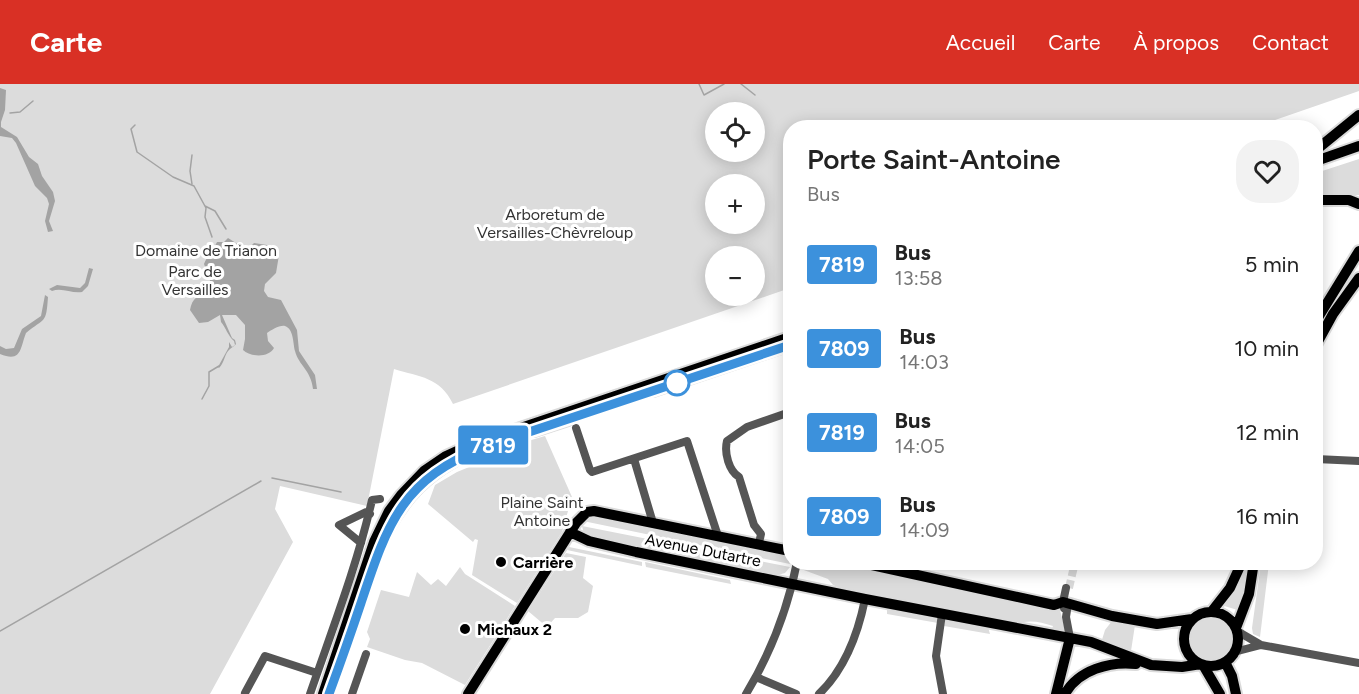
<!DOCTYPE html>
<html lang="fr">
<head>
<meta charset="utf-8">
<style>
	:root { --surface:#fff; --page:#f2f2f2; --text:#222; --muted:#767676; --accent:#d93025 }
	body { margin:0; font-family:Figtree,sans-serif; background:var(--page); color:var(--text); height:100vh; display:flex; flex-direction:column; font-size:22px; white-space:nowrap }
	* { box-sizing:border-box; margin:0 }
	p { font-size:20px; color:var(--muted) }
	.icon { flex:none; width:33px; height:33px; fill:none; stroke:currentColor; stroke-width:2; stroke-linecap:round; stroke-linejoin:round }
	.map { position:relative; flex:1; overflow:hidden }
	.details { position:absolute; left:783px; top:36px; width:540px; height:450px; display:flex; flex-direction:column; background:var(--surface); border-radius:24px; box-shadow:0 3px 15px #0003 }
	.details>* { flex:none }
	.badge { padding:0 12px; border-radius:4px; font-size:21px; line-height:39px }
	.buttons { position:absolute; left:705px; top:18px; display:grid; gap:12px }
	.buttons a { display:grid; place-items:center; width:60px; height:60px; border-radius:50%; background:var(--surface); box-shadow:0 3px 15px #0003; font-size:30px }
	.map>.badge { position:absolute; translate:-50% -50%; box-shadow:0 0 0 3px #fff }
	.round { display:grid; place-items:center; flex:none; width:63px; height:63px; border-radius:24px; background:var(--page) }
	.headline { display:flex; align-items:center; justify-content:space-between; height:102px; padding:0 24px }
	h1 { font-size:28px; font-weight:600; line-height:45px }
	ul { padding:0; list-style:none }
	li { display:flex; align-items:center; gap:18px; height:84px; padding:0 24px }
	li div { flex:1 }
	li b { display:block; font-size:22px }
	li em { font-style:normal }
	li .badge { min-width:66px; font-weight:700; text-align:center }
	header { display:flex; align-items:center; gap:36px; box-sizing:border-box; height:84px; padding:0 30px; background:var(--accent); color:#fff }
	header strong { font-size:28px }
	nav { display:flex; gap:33px; margin-inline-start:auto; font-size:21px }
	.map>svg:first-child { display:block }
</style>
</head>
<body>
<header>
<strong>Carte</strong>
<nav><a>Accueil</a><a>Carte</a><a>À propos</a><a>Contact</a></nav>
</header>
<div class="map">
<svg width="1359" height="610" viewBox="0 0 1359 610">
	<rect width="100%" height="100%" fill="#fff"/>
	<path fill="#dcdcdc" fill-rule="evenodd" d="M0 0H1359V7L1255 43 790 44V204L453 320C440 293 420 293 394 285L367 422 280 402 275 425 293 458 210 610H0ZM716 28H754V68H716ZM716 100H754V140H716ZM716 172H754V212H716Z
		M1359 75V111L1316 112V89Z
		M545 352 572 413 562 448 517 519 472 491 478 456 475 455 473 458 428 420 435 401 457 388 518 363V360Z
		M594 430 787 472 790 480 583 437Z
		M582 442 790 483 785 489 778 491 591 453 584 450Z
		M569 463 642 478V482L567 466Z
		M566 469 586 473 583 494 593 502 588 528 578 534H555L547 543 528 527Z
		M645 478 730 496 731 500 646 483Z
		M803 479H840L1057 524 1060 526 1066 550 1050 549 1053 542C1040 538 1030 535 1017 540L840 504 833 501 828 495 801 485Z
		M1246 479H1251L1241 527 1221 521Z
		M1261 479H1269L1260 553 1253 550 1252 544Z
		M460 483 465 490 515 522 465 601 422 579 405 576 367 563 370 555 367 548 381 506 409 513 417 488 431 501 438 495 446 502Z
		M887 521 940 532 938 539 887 530Z
		M945 533 987 540 990 550 944 542Z
		M1188 556a22 22 0 1 1 44 0a22 22 0 1 1-44 0Z
		M1112 537 1135 541 1131 567 1130 568 1101 559 1105 546Z"/>
	<path fill="#a3a3a3" d="M0 4 6 6 5 26 1 38V43L17 53 29 73 38 80 42 92 53 108 55 117 49 137 53 147 48 148 45 137 49 120 47 114 35 102 16 59 12 54 0 52Z
		M228 154 244 164 251 162 254 159 267 161 279 171 276 189 265 200 264 207 268 213 281 216 297 246 299 267 315 291 317 305H313C311 286 299 282 295 267 293 260 294 245 285 242 279 241 272 246 267 249L268 257 274 264C269 274 250 273 243 266L245 255V241L236 231H222L232 254 235 256 236 260C235 262 232 263 230 265 224 270 225 278 219 284L218 283 229 263V258L232 263 235 261 234 257C228 252 226 244 221 238L220 231 208 238 199 239 190 226C192 214 198 211 208 209L210 196 204 180C207 172 213 167 217 158H224Z
		M89 184 93 185 88 202 82 208C72 210 62 203 52 207L49 205 57 201 80 204 85 199Z
		M45 211 48 213C46 241 45 233 26 249 20 264 22 279 0 270V262L6 265 14 264 22 245 41 232Z"/>
	<g fill="none" stroke-linecap="round" stroke-linejoin="round">
		<path stroke="#a3a3a3" stroke-width="1.5" d="M699 0 704 11 724 0
			M741 0 755 11
			M10 29 20 28 33 17
			M135 41 131 45 137 68 173 93 194 102 206 124 205 133 212 153
			M192 100 190 87 192 71
			M205 122 215 127 226 145
			M202 315 209 302V288L219 282
			M272 394 341 408
			M0 547 261 397"/>
		<path stroke="#d9d9d9" stroke-width="8" stroke-dasharray="8 4" stroke-linecap="butt" d="M1069 504 1075 478"/>
		<defs>
			<path id="major" d="M1316 66 1359 31
				M1316 77 1359 62
				M1316 116H1349L1359 120
				M1316 237 1359 167
				M1316 261 1333 230 1359 194
				M653 307 790 261
				M534 347 568 336
				M570 448 589 457 636 468 865 515 1091 558 1151 581 1182 583 1201 580
				M375 476C396 417 431 381 491 361
				M858 478 1054 521 1063 518 1112 532 1157 540 1192 535
				M1212 527 1230 504 1242 478
				M1184 555a27 27 0 1 1 54 0a27 27 0 1 1-54 0Z
				M1236 544 1249 510 1254 478
				M1225 578 1232 592 1236 610
				M1203 581 1220 610
				M323 610 374 458 389 427 401 411 424 387 446 372 470 361 790 253
				M468 610 576 439 587 428 594 427 790 467
				M1056 610 1070 554
				M1065 610C1078 586 1110 577 1136 580"/>
		</defs>
		<use href="#major" stroke="#dbdbdb" stroke-width="14"/>
		<path stroke="#555" stroke-width="8" d="M576 344 590 386 592 388 687 357 718 452
			M634 375 653 439
			M1316 375 1359 377
			M361 459 339 441 366 428 370 430
			M759 459 761 450 754 441 739 393C729 387 724 369 727 357L747 343 790 328
			M1068 520 1066 533 1070 554
			M1064 524 1063 518 1066 504
			M942 530 936 572 943 610
			M1237 547 1261 561 1359 579
			M1234 568 1261 561
			M756 593 796 610
			M245 609 265 572 317 589
			M310 610C332 546 357 482 372 416L380 415
			M352 610 366 570
			M746 610C770 570 788 524 797 478
			M819 610C845 585 858 550 865 515"/>
		<use href="#major" stroke="#000" stroke-width="10"/>
	</g>
	<g fill="none" stroke-linecap="round" stroke-linejoin="round">
		<defs>
			<path id="line" d="M329 610C340 580 351 549 361 519 388 438 402 395 487 362L790 261"/>
		</defs>
		<use href="#line" stroke="#fff" stroke-width="14"/>
		<use href="#line" stroke="#3c91dc" stroke-width="9"/>
	</g>
	<circle fill="#fff" stroke="#3c91dc" stroke-width="3" cx="677" cy="299" r="12"/>
	<g fill="#000" stroke="#fff" stroke-width="2">
		<circle cx="501" cy="478" r="6"/>
		<circle cx="465" cy="545" r="6"/>
	</g>
	<g text-anchor="middle" dominant-baseline="central" stroke-width="6" stroke-linejoin="round" paint-order="stroke">
		<g font-size="16" fill="#333" stroke="#fff">
			<text x="555" y="130">Arboretum de<tspan x="555" dy="18">Versailles-Chèvreloup</tspan></text>
			<text x="206" y="166">Domaine de Trianon</text>
			<text x="195" y="187">Parc de<tspan x="195" dy="18">Versailles</tspan></text>
			<text x="542" y="418">Plaine Saint<tspan x="542" dy="18">Antoine</tspan></text>
		</g>
		<g font-size="16" fill="#000" stroke="#fff">
			<text transform="translate(703 466) rotate(11)">Avenue Dutartre</text>
		</g>
		<g font-size="16" font-weight="bold" fill="#000" stroke="#fff" text-anchor="start">
			<text x="513" y="478">Carrière</text>
			<text x="477" y="545">Michaux 2</text>
		</g>
	</g>
</svg>
<div class="buttons">
<a><svg class="icon" aria-label="locate" viewBox="0 0 24 24"><circle cx="12" cy="12" r="6"/><path d="M12 2v4M12 18v4M2 12h4M18 12h4"/></svg></a>
<a>+</a>
<a>−</a>
</div>
<b class="badge" style="left:493px;top:361px;background:#3c91dc;color:#fff">7819</b>
<section class="details">
<div class="headline"><div><h1>Porte Saint-Antoine</h1><p>Bus</p></div><a class="round"><svg class="icon" aria-label="heart" viewBox="0 0 24 24"><path d="M12 20l-8-8c-3-5 5-10 8-4 3-6 11-1 8 4z"/></svg></a></div>
<ul>
<li><span class="badge" style="background:#3c91dc;color:#fff">7819</span><div><b>Bus</b><p>13:58</p></div><em>5 min</em></li>
<li><span class="badge" style="background:#3c91dc;color:#fff">7809</span><div><b>Bus</b><p>14:03</p></div><em>10 min</em></li>
<li><span class="badge" style="background:#3c91dc;color:#fff">7819</span><div><b>Bus</b><p>14:05</p></div><em>12 min</em></li>
<li><span class="badge" style="background:#3c91dc;color:#fff">7809</span><div><b>Bus</b><p>14:09</p></div><em>16 min</em></li>
</ul>
</section>
</div>
</body>
</html>
